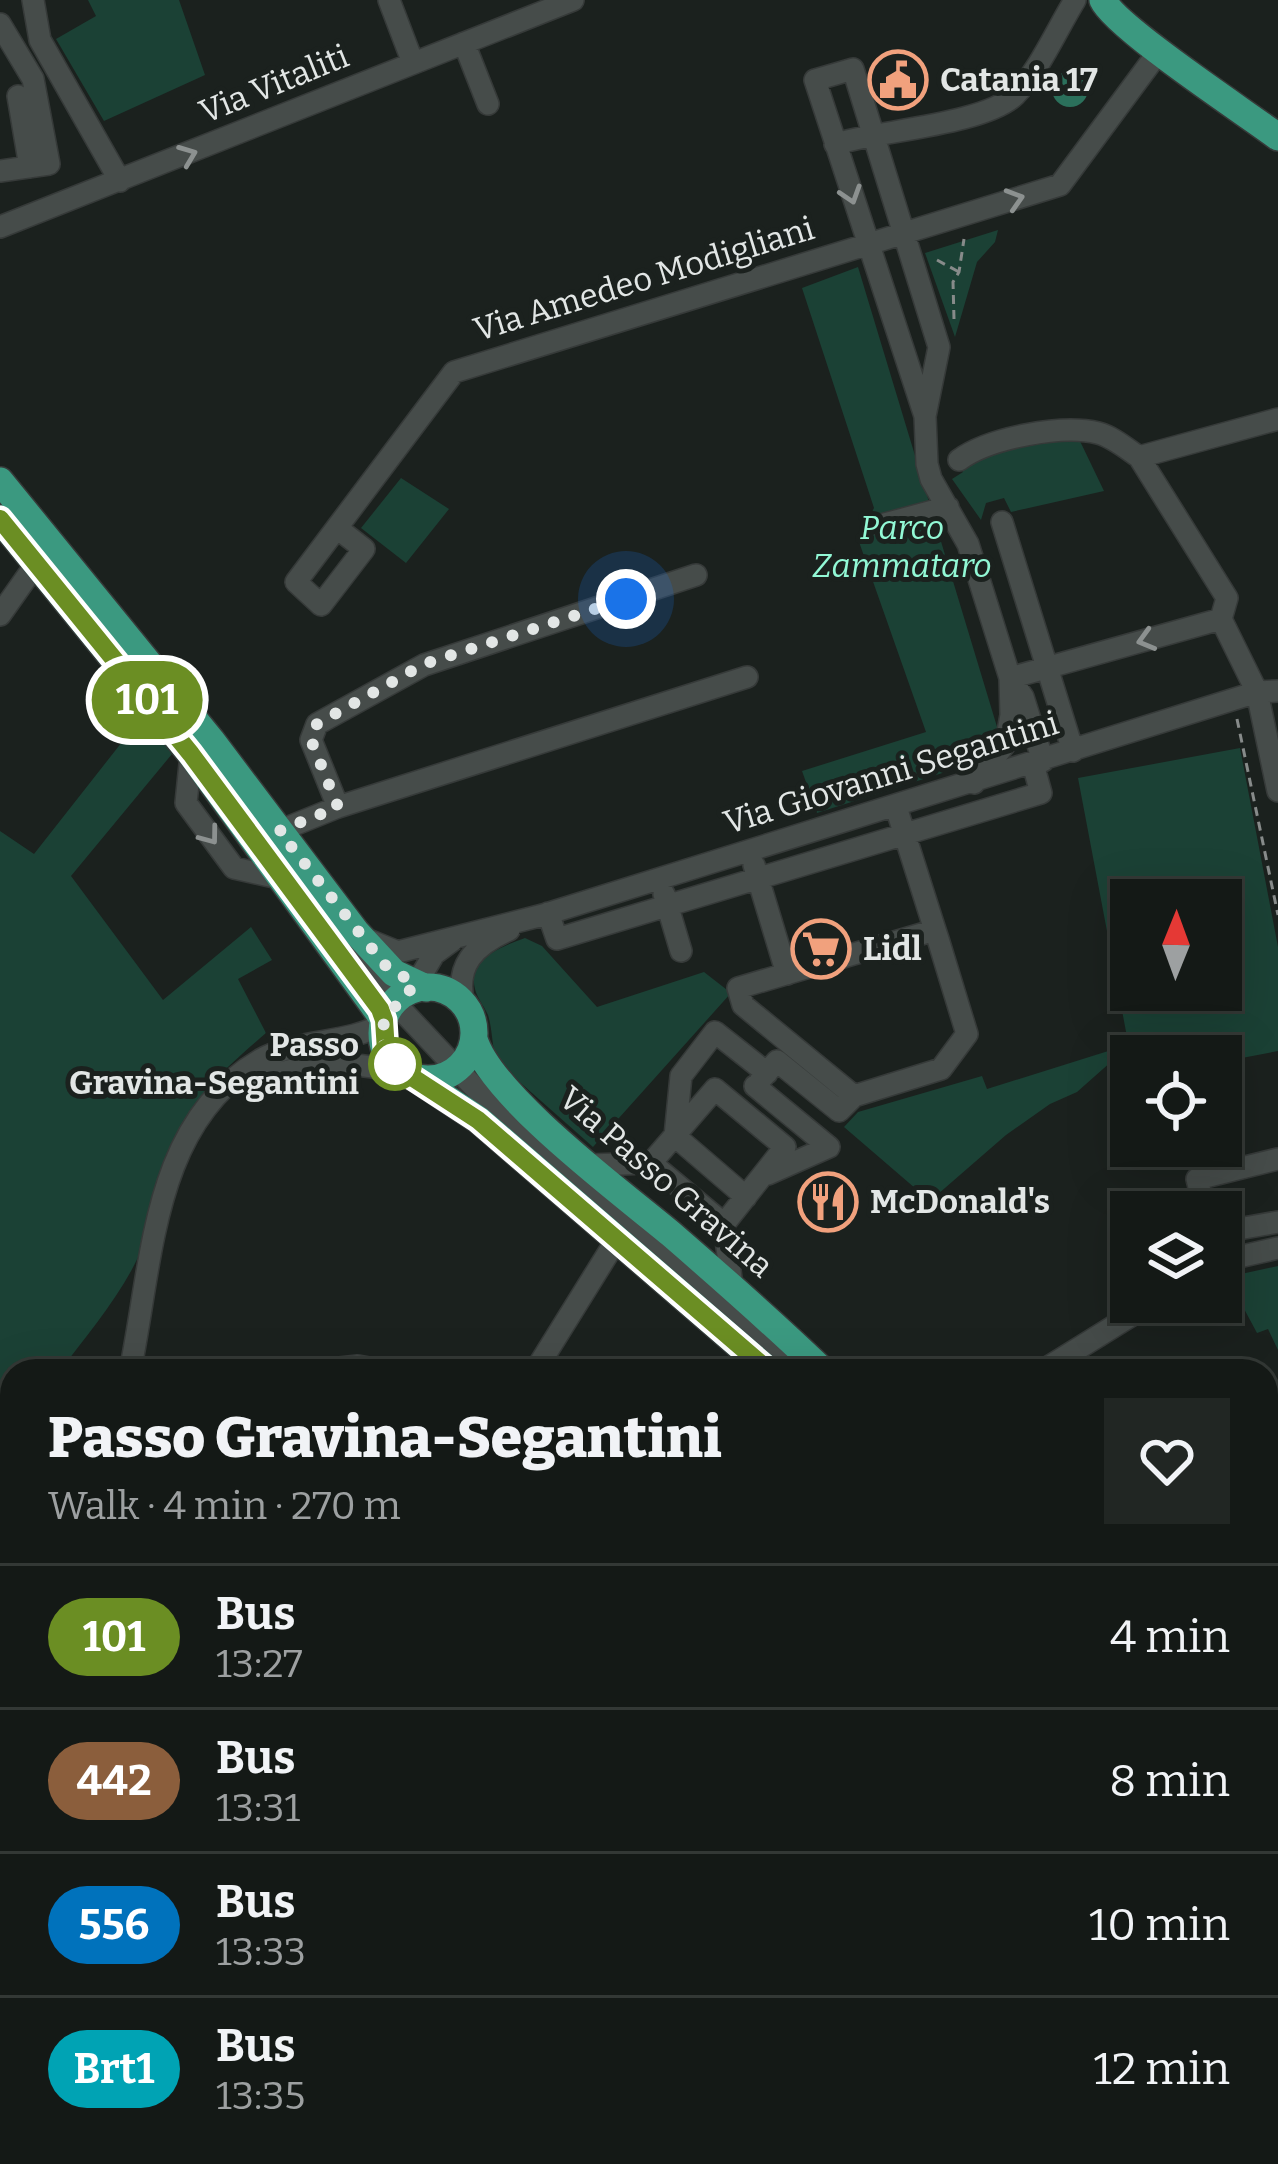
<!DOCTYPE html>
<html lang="en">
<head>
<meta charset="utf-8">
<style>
	:root { --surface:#141916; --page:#212623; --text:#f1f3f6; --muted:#9da0a1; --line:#333835 }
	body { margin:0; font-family:Bitter,serif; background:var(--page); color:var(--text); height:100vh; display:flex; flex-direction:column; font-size:45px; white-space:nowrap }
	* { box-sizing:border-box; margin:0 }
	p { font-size:39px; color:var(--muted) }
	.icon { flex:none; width:66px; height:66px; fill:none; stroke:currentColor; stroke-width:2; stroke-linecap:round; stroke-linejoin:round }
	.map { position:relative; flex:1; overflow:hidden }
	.side { position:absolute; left:0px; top:1359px; width:1278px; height:807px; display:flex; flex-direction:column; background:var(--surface); border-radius:36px 36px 0 0; box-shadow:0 12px 48px #0002,0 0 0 3px var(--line) }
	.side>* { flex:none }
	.badge { padding:0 24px; border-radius:39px; font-size:42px; line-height:78px }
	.needle { width:78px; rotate:1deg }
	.buttons { position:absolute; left:1110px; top:879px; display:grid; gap:24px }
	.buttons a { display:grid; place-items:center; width:132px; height:132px; border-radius:0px; background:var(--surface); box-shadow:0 12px 48px #0002,0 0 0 3px var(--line); font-size:60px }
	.you { position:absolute; width:60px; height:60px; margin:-30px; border:9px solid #fff; border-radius:50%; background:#1a73e8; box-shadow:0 0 0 18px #1a73e833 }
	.map>.badge { position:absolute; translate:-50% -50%; box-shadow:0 0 0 6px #fff }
	.round { display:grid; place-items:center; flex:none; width:126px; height:126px; border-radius:0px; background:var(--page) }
	.overview { display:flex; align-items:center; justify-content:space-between; height:204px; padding:0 48px }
	h1 { font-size:57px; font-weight:800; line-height:90px }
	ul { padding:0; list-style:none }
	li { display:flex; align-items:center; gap:36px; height:144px; padding:0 48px; border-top:3px solid var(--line) }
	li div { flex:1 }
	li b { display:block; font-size:45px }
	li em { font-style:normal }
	li .badge { min-width:132px; font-weight:700; text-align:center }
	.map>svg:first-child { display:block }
</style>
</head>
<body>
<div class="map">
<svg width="1278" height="2164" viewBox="0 0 1278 2164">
	<rect width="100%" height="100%" fill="#1b211e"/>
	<path fill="#1b4135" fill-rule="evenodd" d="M88 0H179L205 75 104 121 56 39 96 16Z
		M998 230 995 242 977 262 955 337 925 253Z
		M858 267 998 730 980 761 817 813 802 771 926 732 858 539 874 508 802 288Z
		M1079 439 1104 491 1011 512 1004 498 986 503 981 520 952 479 963 472 962 464 1015 443Z
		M401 478 449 509 406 563 361 528Z
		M144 714 172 754 71 876 163 1000 251 927 272 960 238 979 266 1033C208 1083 182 1107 159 1182 153 1203 150 1226 143 1246 125 1291 89 1332 60 1371H12V1434L0 1447V831L34 854Z
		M1240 748 1278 947V1051L1221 1062V1056L1131 1058 1078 778ZM1131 900H1221V990H1131Z
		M525 938 542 946 597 1007 704 972 731 993 593 1147 498 1063C491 1046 493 1031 488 1015 484 1006 477 998 475 989 467 959 503 946 525 938Z
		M1121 1047 1124 1061H1112L1077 1092 1050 1104 1006 1135 930 1201 844 1127 858 1112 982 1076 987 1089Z
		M1278 1266V1350L1268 1329 1257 1333 1227 1277Z
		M12 1901V2154H738L745 2164H0V1935Z"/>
	<path fill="#2b705b" d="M1052 89a18 18 0 1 1 36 0a18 18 0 1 1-36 0Z"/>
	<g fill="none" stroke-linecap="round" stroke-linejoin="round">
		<defs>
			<path id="minor" d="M33 0 40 40 120 181
				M389 0 413 63
				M0 24 33 79 49 164 0 171
				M464 43 488 104
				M18 96 30 167
				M835 144C878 131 986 124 1015 95 1040 69 1056 31 1075 0
				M0 227 573 0
				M925 416 815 80 853 69 939 347 925 416 927 464 931 479 968 544 1010 678 1011 715 1006 743 974 783
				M959 460C989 438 1062 424 1098 433 1113 437 1126 448 1139 457
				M1002 522 1073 751
				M881 525 948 507
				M337 528 364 549 321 605 296 582 454 372 1060 185 1160 50
				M0 615 36 564
				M1221 619 1227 598 1139 457 1278 419
				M1010 678 1221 619 1257 692 1278 791
				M1014 684 1023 697 1043 761
				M191 754 186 803 234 868 283 879
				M338 807 311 740 317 724 424 665 696 575
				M896 807 935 930 938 939 967 1034 941 1069 854 1096 743 1005 738 988 935 930
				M279 831 338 807 747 677
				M273 844 394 1002 475 1088 796 1371
				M754 865 787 974
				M664 894 681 951
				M548 913 557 939 1041 793 1033 764
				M366 939 398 952 543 915 1257 692 1278 691
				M412 991 434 954 453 940
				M464 1005C454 965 475 945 509 930
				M761 1079 777 1061 839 1111 854 1096
				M234 1086C308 1065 333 1055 410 1075
				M755 1086 829 1147 768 1174
				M651 1163 715 1089 785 1147 724 1224
				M589 1165 651 1163 724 1224 732 1286
				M746 1197 675 1136 681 1076 715 1032 767 1073
				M1205 1212 1197 1179 1278 1159
				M1221 1232 1278 1222
				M1221 1261 1278 1248
				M130 1371C153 1261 152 1123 260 1060 299 1038 345 1045 383 1024
				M313 1371 358 1366 386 1371
				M535 1371 617 1239
				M1042 1371 1153 1302
				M0 1603 12 1599
				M1266 1799 1278 1811
				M0 1900 12 1881
				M1276 2050H1278
				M1108 2154 1110 2164
				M906 2164 913 2154"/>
			<path id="major" d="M1103 0C1115 27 1246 113 1278 137
				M0 481 211 740 356 932 394 973 426 988
				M0 519 191 754 384 1020
				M382 1033a46 46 0 1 1 92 0a46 46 0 1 1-92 0Z
				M474 1039C491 1096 622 1193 671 1234 723 1279 774 1324 823 1371
				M416 1078 479 1120 769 1371
				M1266 1775 1278 1787
				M1266 1821 1278 1833"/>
		</defs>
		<use href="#minor" stroke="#363a39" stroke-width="24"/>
		<use href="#major" stroke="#363a39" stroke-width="30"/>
		<path stroke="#878b8a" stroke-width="3" stroke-dasharray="9 6" stroke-linecap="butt" d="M937 260 959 272
			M954 319 953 282 959 272 964 239
			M1237 719 1278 915"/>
		<use href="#minor" stroke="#464c4a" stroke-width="21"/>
		<use href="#major" stroke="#3b9980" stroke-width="27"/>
	</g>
	<defs><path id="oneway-chevron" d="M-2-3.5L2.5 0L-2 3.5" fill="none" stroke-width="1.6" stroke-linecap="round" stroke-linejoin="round" transform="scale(3)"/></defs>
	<g stroke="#8c9190">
		<use href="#oneway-chevron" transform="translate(188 155) rotate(-21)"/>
		<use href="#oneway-chevron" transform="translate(851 195) rotate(72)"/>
		<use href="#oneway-chevron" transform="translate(1015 199) rotate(-17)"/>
		<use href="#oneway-chevron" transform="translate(1146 640) rotate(164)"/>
		<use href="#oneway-chevron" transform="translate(210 836) rotate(53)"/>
	</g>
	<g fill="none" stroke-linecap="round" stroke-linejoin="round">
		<defs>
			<path id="line" d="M0 519 191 754 380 1009 384 1020 386 1051 398 1068 478 1120 769 1371"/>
		</defs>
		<use href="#line" stroke="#fff" stroke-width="27"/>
		<use href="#line" stroke="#6b8e23" stroke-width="18"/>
		<path stroke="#e2e6e5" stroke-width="12" stroke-dasharray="0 21.6" d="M395 1064C364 1026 395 1010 415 984L385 965 279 831 338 807 311 740 317 724 424 664 626 599"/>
	</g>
	<defs>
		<symbol id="civic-ring" viewBox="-11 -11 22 22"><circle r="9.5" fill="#1b211e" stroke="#f1a17d" stroke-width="1.5"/><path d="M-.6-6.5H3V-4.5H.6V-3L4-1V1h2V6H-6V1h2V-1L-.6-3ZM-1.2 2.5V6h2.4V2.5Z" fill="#f1a17d"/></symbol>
		<symbol id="supermarket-ring" viewBox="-11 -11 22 22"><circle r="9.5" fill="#1b211e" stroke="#f1a17d" stroke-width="1.5"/><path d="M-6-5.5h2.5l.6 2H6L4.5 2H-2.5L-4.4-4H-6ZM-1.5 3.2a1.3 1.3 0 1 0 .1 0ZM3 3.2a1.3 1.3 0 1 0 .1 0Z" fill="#f1a17d"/></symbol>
		<symbol id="restaurant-ring" viewBox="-11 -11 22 22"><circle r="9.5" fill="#1b211e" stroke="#f1a17d" stroke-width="1.5"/><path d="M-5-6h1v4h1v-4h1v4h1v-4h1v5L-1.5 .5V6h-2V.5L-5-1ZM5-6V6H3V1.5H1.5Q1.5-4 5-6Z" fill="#f1a17d"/></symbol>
	</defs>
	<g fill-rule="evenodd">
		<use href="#civic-ring" x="865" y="47" width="66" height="66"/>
		<use href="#supermarket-ring" x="788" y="916" width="66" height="66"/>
		<use href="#restaurant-ring" x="795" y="1169" width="66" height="66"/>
	</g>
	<circle fill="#fff" stroke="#6b8e23" stroke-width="6" cx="395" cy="1064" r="24"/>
	<g text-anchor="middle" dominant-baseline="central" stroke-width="10" stroke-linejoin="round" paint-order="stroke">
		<g font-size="33" font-weight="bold" fill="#e2e6e5" stroke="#1b211e" text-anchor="start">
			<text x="940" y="80">Catania 17</text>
			<text x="863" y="949">Lidl</text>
			<text x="870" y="1202">McDonald's</text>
		</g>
		<g font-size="33" fill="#e2e6e5" stroke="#1b211e">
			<text transform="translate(274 84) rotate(-22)">Via Vitaliti</text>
			<text transform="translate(644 279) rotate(-17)">Via Amedeo Modigliani</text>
			<text transform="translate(891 773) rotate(-17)">Via Giovanni Segantini</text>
			<text transform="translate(666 1182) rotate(41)">Via Passo Gravina</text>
		</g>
		<g font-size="33" font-style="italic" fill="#92f8d5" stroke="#1b211e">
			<text x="902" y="528">Parco<tspan x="902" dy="38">Zammataro</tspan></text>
		</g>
		<g font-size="33" font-weight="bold" fill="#e2e6e5" stroke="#1b211e" text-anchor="end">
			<text x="359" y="1045">Passo<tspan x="359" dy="38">Gravina-Segantini</tspan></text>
		</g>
	</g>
</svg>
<div class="buttons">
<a><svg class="needle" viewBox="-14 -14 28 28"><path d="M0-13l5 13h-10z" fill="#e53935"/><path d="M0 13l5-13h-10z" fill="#9da0a1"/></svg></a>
<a><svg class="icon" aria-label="locate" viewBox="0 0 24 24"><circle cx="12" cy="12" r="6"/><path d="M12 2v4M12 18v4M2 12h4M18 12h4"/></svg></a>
<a><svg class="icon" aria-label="layers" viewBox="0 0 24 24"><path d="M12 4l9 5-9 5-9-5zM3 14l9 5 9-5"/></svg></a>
</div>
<div class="you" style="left:626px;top:599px"></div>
<b class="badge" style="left:147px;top:700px;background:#6b8e23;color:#fff">101</b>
<section class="side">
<div class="overview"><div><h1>Passo Gravina-Segantini</h1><p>Walk · 4 min · 270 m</p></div><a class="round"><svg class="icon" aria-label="heart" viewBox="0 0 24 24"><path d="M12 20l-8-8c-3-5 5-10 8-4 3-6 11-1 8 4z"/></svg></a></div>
<ul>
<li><span class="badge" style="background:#6b8e23;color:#fff">101</span><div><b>Bus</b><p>13:27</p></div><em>4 min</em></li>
<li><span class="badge" style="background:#8b5e3c;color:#fff">442</span><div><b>Bus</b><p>13:31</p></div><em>8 min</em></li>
<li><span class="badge" style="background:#0072bc;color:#fff">556</span><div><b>Bus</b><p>13:33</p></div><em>10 min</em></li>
<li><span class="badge" style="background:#00a3b4;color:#fff">Brt1</span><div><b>Bus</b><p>13:35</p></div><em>12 min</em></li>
</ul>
</section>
</div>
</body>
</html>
